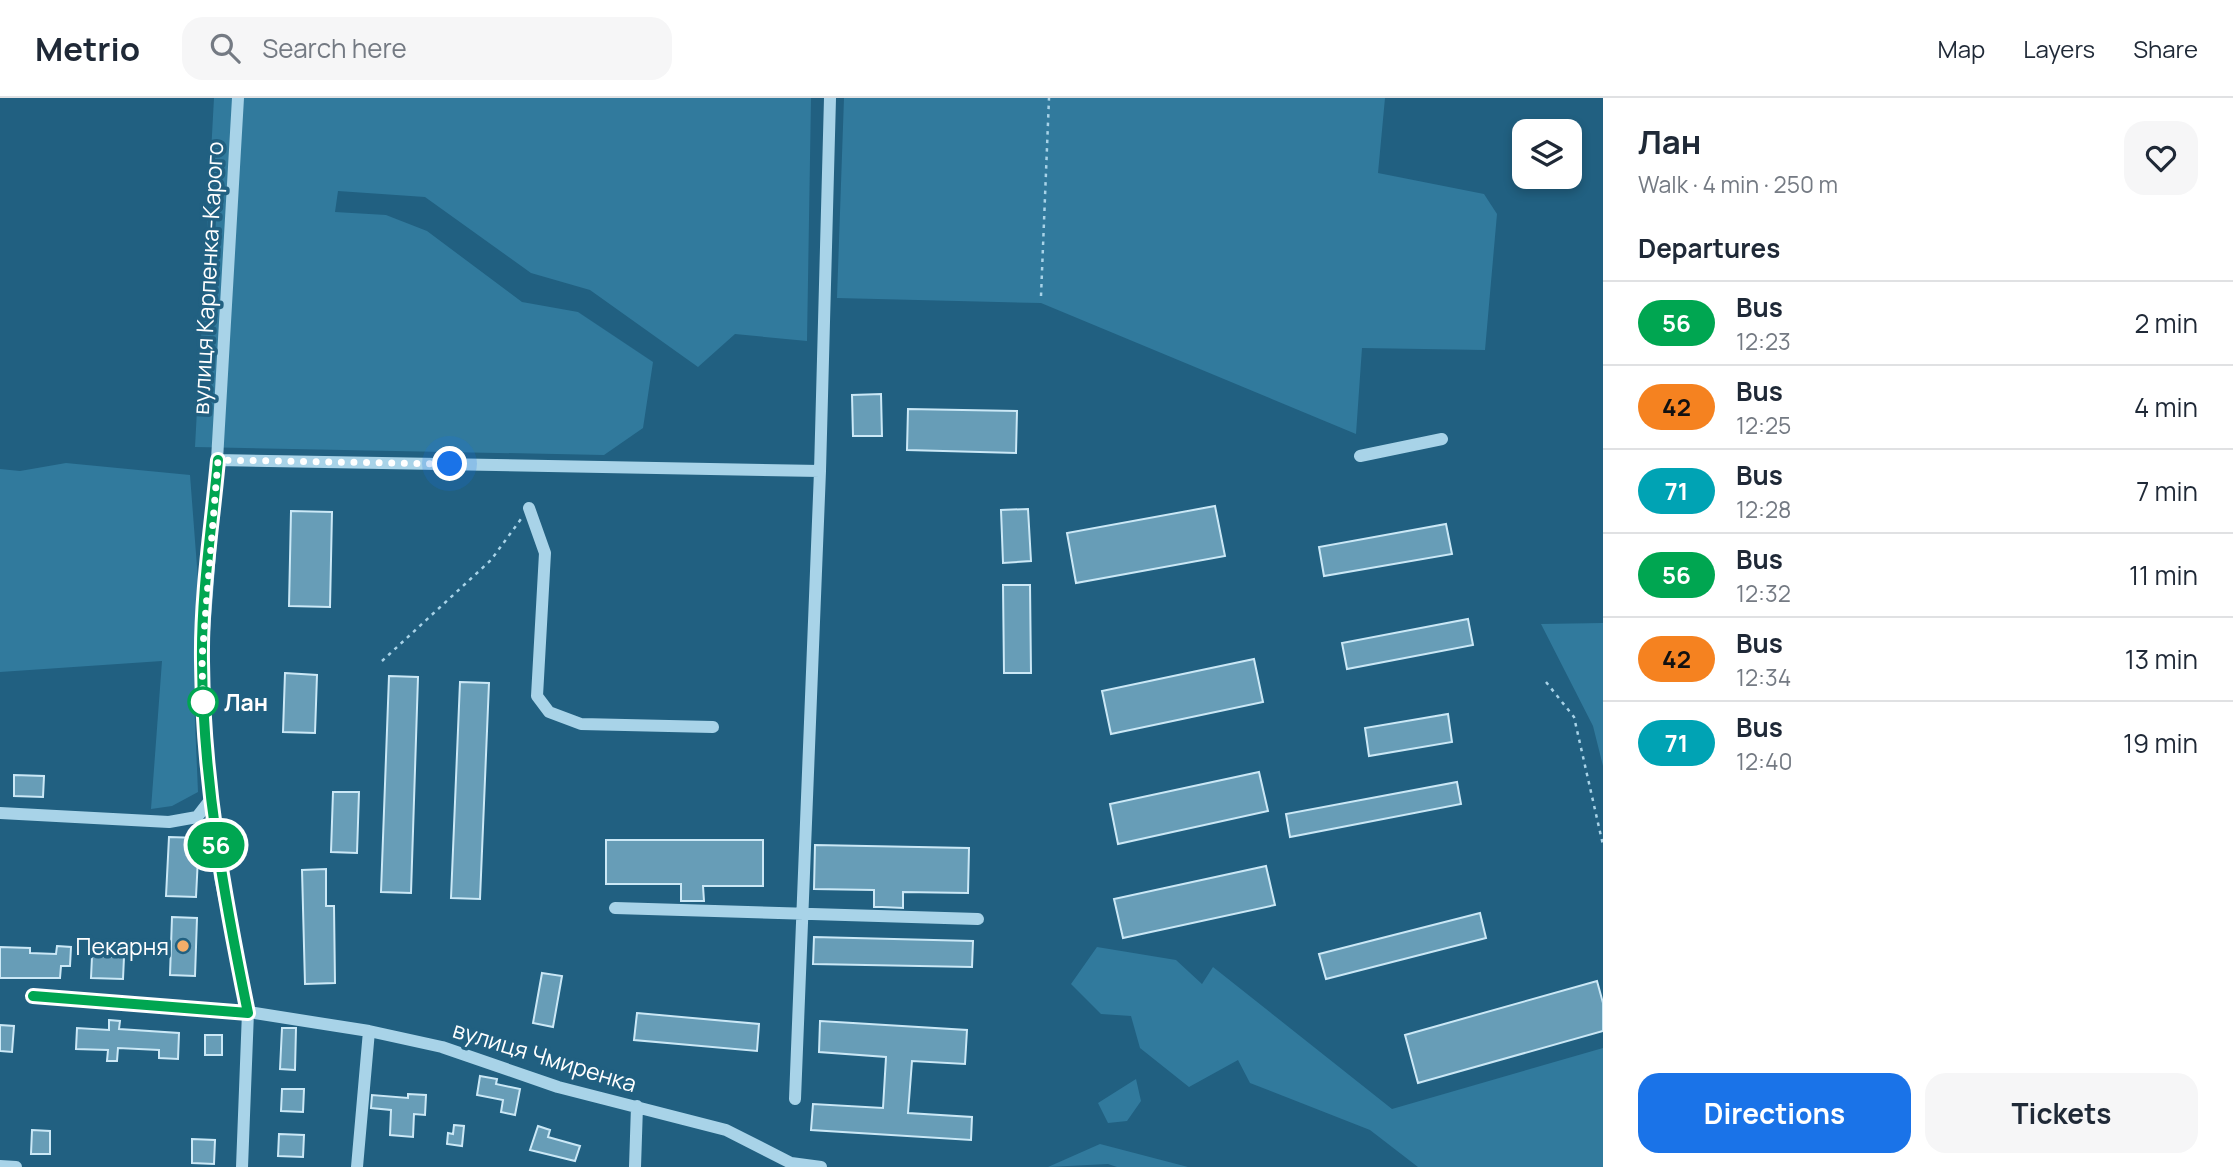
<!DOCTYPE html>
<html lang="en">
<head>
<meta charset="utf-8">
<style>
	:root { --surface:#fff; --page:#f6f6f7; --text:#1f2937; --muted:#747a83; --line:#e0e1e3; --accent:#1a73e8 }
	body { margin:0; font-family:Manrope,sans-serif; background:var(--page); color:var(--text); height:100vh; display:flex; flex-direction:column; font-size:26px; white-space:nowrap }
	* { box-sizing:border-box; margin:0 }
	p { font-size:23px; color:var(--muted) }
	.icon { flex:none; width:38px; height:38px; fill:none; stroke:currentColor; stroke-width:2; stroke-linecap:round; stroke-linejoin:round }
	.map { position:relative; flex:1; overflow:hidden }
	.panel { display:flex; flex-direction:column; background:var(--surface); width:630px }
	.panel>* { flex:none }
	.badge { padding:0 14px; border-radius:23px; font-size:24px; line-height:46px }
	.fabs { position:absolute; left:1512px; top:21px; display:grid; gap:14px }
	.fabs a { display:grid; place-items:center; width:70px; height:70px; border-radius:14px; background:var(--surface); box-shadow:0 4px 10px #0003; font-size:35px }
	.you { position:absolute; width:35px; height:35px; margin:-18px; border:5px solid #fff; border-radius:50%; background:#1a73e8; box-shadow:0 0 0 10px #1a73e833 }
	.map>.badge { position:absolute; translate:-50% -50%; box-shadow:0 0 0 4px #fff }
	h2 { padding:0 35px; font-size:26px; line-height:63px }
	.round { display:grid; place-items:center; flex:none; width:74px; height:74px; border-radius:21px; background:var(--page) }
	.headline { display:flex; align-items:center; justify-content:space-between; height:119px; padding:0 35px }
	h1 { font-size:33px; font-weight:700; line-height:52px }
	.cta { display:flex; gap:14px; margin-top:auto; padding:14px 35px }
	.cta a { flex:1; height:80px; border-radius:21px; background:var(--accent); color:#fff; font-size:28px; font-weight:700; line-height:80px; text-align:center }
	.cta a+a { background:var(--page); color:var(--text) }
	ul { padding:0; list-style:none }
	li { display:flex; align-items:center; gap:21px; height:84px; padding:0 35px; border-top:2px solid var(--line) }
	li div { flex:1 }
	li b { display:block; font-size:26px }
	li em { font-style:normal }
	li .badge { min-width:77px; font-weight:700; text-align:center }
	header { display:flex; align-items:center; gap:42px; box-sizing:border-box; height:98px; padding:0 35px; background:var(--surface); border-bottom:2px solid var(--line) }
	header strong { font-size:33px }
	nav { display:flex; gap:38px; margin-inline-start:auto; font-size:24px }
	.search { width:490px; height:63px; background:var(--page); display:flex; align-items:center; gap:18px; box-sizing:border-box; padding:0 24px; border-radius:21px; color:var(--muted); font-size:26px }
	main { display:flex; flex:1; min-height:0 }
	.map>svg:first-child { display:block }
</style>
</head>
<body>
<header>
<strong>Metrio</strong>
<div class="search"><svg class="icon" aria-label="search" viewBox="0 0 24 24"><circle cx="10" cy="10" r="6"/><path d="M15 15l6 6"/></svg>Search here</div>
<nav><a>Map</a><a>Layers</a><a>Share</a></nav>
</header>
<main>
<div class="map">
<svg width="1603" height="1069" viewBox="0 0 1603 1069">
	<rect width="100%" height="100%" fill="#216081"/>
	<path fill="#317a9d" d="M214 0H811L807 243 735 236 698 269 590 192 531 175 425 99 338 93 335 114 386 117 427 133 522 204 578 214 653 264 643 330 604 357 195 349Z
		M844 0H1385L1378 75 1484 96 1497 116 1485 252 1362 250 1356 336 1041 205 837 200Z
		M66 365 190 377 198 482 194 600 198 694 172 708 151 711 162 563 0 574V371L20 373Z
		M1603 525V668L1593 628 1541 526Z
		M1097 849 1176 862 1202 886 1213 869 1392 1011 1603 950V1069H1418L1370 1032 1250 985 1238 962 1189 989 1140 950 1131 918 1101 916 1071 886Z
		M1136 981 1141 1003 1127 1023 1108 1025 1098 1005Z
		M1100 1046 1188 1069H1117L1108 1066 1048 1069Z"/>
	<path fill="#679db7" stroke="#cbe8f6" stroke-width="2" d="M881 296 882 338H853L852 297Z
		M908 311 1017 313 1016 355 907 352Z
		M1215 408 1225 458 1076 485 1067 435Z
		M1028 411 1031 463 1003 465 1001 412Z
		M291 413 332 414 330 509 289 508Z
		M1446 426 1452 456 1324 478 1319 449Z
		M1003 487H1030L1031 575H1004Z
		M1468 521 1473 547 1347 571 1342 545Z
		M1254 561 1263 604 1111 636 1102 593Z
		M285 575 317 577 315 635 283 634Z
		M389 578 418 579 411 795 381 794Z
		M460 584 489 585 480 801 451 800Z
		M1448 616 1452 644 1369 658 1365 630Z
		M1259 674 1268 713 1118 746 1110 706Z
		M14 677 44 678 43 699 14 698Z
		M1457 684 1461 706 1290 739 1286 716Z
		M333 694H359L357 755 331 754Z
		M169 739 199 740 196 799 166 798Z
		M606 742H763V788H703L704 803H681V786H606Z
		M815 747 969 750 968 795 903 794V810L882 809H874V792L814 791Z
		M1266 768 1275 807 1123 840 1114 801Z
		M326 771V808H334L335 885 305 886 302 772Z
		M1480 815 1486 840 1326 881 1319 856Z
		M172 819 197 820 195 878 170 877Z
		M814 839 973 843 972 869 813 866Z
		M57 848 71 849 70 868H61L60 880H0V849L30 850V855L56 856Z
		M92 858 124 859 123 881 91 880Z
		M542 875 562 878 553 929 533 925Z
		M1597 883 1603 905V933L1418 985 1405 937Z
		M637 915 759 926 757 953 634 942Z
		M109 922 120 923 119 931 179 935 178 961 159 960V952L118 950 117 963H107L108 952 76 951 77 930 109 932Z
		M820 923 967 932 965 966 912 963 908 1015 972 1019 971 1042 811 1032 813 1006 883 1010 886 959 819 954Z
		M0 927 14 928 12 954 0 953Z
		M282 930H296L295 972 280 971Z
		M205 937H222V957H205Z
		M480 978 497 981 496 986 520 991 515 1017 501 1014 503 1002 477 997Z
		M282 991H304L303 1014 281 1013Z
		M408 996 426 997 425 1017 414 1016 413 1039 390 1037 391 1012 371 1010 372 997 408 1000Z
		M454 1027 464 1028 462 1048 447 1046 448 1035 453 1036Z
		M538 1028 550 1032 548 1039 580 1048 575 1063 530 1052Z
		M32 1032 50 1033V1056H31Z
		M279 1036 304 1037 303 1059 278 1058Z
		M192 1041 215 1042 214 1066 192 1065Z"/>
	<g fill="none" stroke-linecap="round" stroke-linejoin="round">
		<path stroke="#a8d3e8" stroke-width="2.5" stroke-dasharray="3.5 5" stroke-linecap="butt" d="M1041 198 1049 0
			M382 563 491 462 521 421
			M1546 584 1574 619 1603 747"/>
		<path stroke="#a8d3e8" stroke-width="12" d="M238 0 217 362 202 560 204 636 220 779 248 914 242 1069
			M1360 358 1442 341
			M217 362 820 373 830 0
			M529 410 545 455 537 598 549 614 581 626 713 629
			M0 715 169 724 197 719 211 701
			M615 810 978 821
			M33 898 248 914 369 933 442 949 558 989 726 1032 791 1065 821 1069
			M795 1001 820 373
			M0 1068 16 1069
			M357 1069 369 933
			M635 1069 637 1008"/>
	</g>
	<g fill="none" stroke-linecap="round" stroke-linejoin="round">
		<defs>
			<path id="line" d="M33 898 248 915C224 798 203 683 202 563 201 497 212 428 218 362"/>
		</defs>
		<use href="#line" stroke="#fff" stroke-width="16"/>
		<use href="#line" stroke="#00a651" stroke-width="10"/>
		<path stroke="#fff" stroke-width="7" stroke-dasharray="0 12.6" d="M203 604V610L202 560 218 362 450 366"/>
	</g>
	<circle fill="#fff" stroke="#00a651" stroke-width="3.5" cx="203" cy="604" r="14"/>
	<circle fill="#f4ad69" stroke="#216081" stroke-width="2.5" cx="183" cy="848" r="7"/>
	<g text-anchor="middle" dominant-baseline="central" stroke-width="7" stroke-linejoin="round" paint-order="stroke">
		<g font-size="23" fill="#fff" stroke="#216081">
			<text transform="translate(207 180) rotate(-87)">вулиця Карпенка-Карого</text>
			<text transform="translate(545 958) rotate(17)">вулиця Чмиренка</text>
		</g>
		<g font-size="23" font-weight="bold" fill="#fff" stroke="#216081" text-anchor="start">
			<text x="224" y="604">Лан</text>
		</g>
		<g font-size="23" fill="#fff" stroke="#216081" text-anchor="end">
			<text x="169" y="848">Пекарня</text>
		</g>
	</g>
</svg>
<div class="fabs">
<a><svg class="icon" aria-label="layers" viewBox="0 0 24 24"><path d="M12 4l9 5-9 5-9-5zM3 14l9 5 9-5"/></svg></a>
</div>
<div class="you" style="left:450px;top:366px"></div>
<b class="badge" style="left:216px;top:747px;background:#00a651;color:#fff">56</b>
</div>
<section class="panel">
<div class="headline"><div><h1>Лан</h1><p>Walk · 4 min · 250 m</p></div><a class="round"><svg class="icon" aria-label="heart" viewBox="0 0 24 24"><path d="M12 20l-8-8c-3-5 5-10 8-4 3-6 11-1 8 4z"/></svg></a></div>
<h2>Departures</h2>
<ul>
<li><span class="badge" style="background:#00a651;color:#fff">56</span><div><b>Bus</b><p>12:23</p></div><em>2 min</em></li>
<li><span class="badge" style="background:#f58220;color:#111">42</span><div><b>Bus</b><p>12:25</p></div><em>4 min</em></li>
<li><span class="badge" style="background:#00a3b4;color:#fff">71</span><div><b>Bus</b><p>12:28</p></div><em>7 min</em></li>
<li><span class="badge" style="background:#00a651;color:#fff">56</span><div><b>Bus</b><p>12:32</p></div><em>11 min</em></li>
<li><span class="badge" style="background:#f58220;color:#111">42</span><div><b>Bus</b><p>12:34</p></div><em>13 min</em></li>
<li><span class="badge" style="background:#00a3b4;color:#fff">71</span><div><b>Bus</b><p>12:40</p></div><em>19 min</em></li>
</ul>
<div class="cta"><a>Directions</a><a>Tickets</a></div>
</section>
</main>
</body>
</html>
